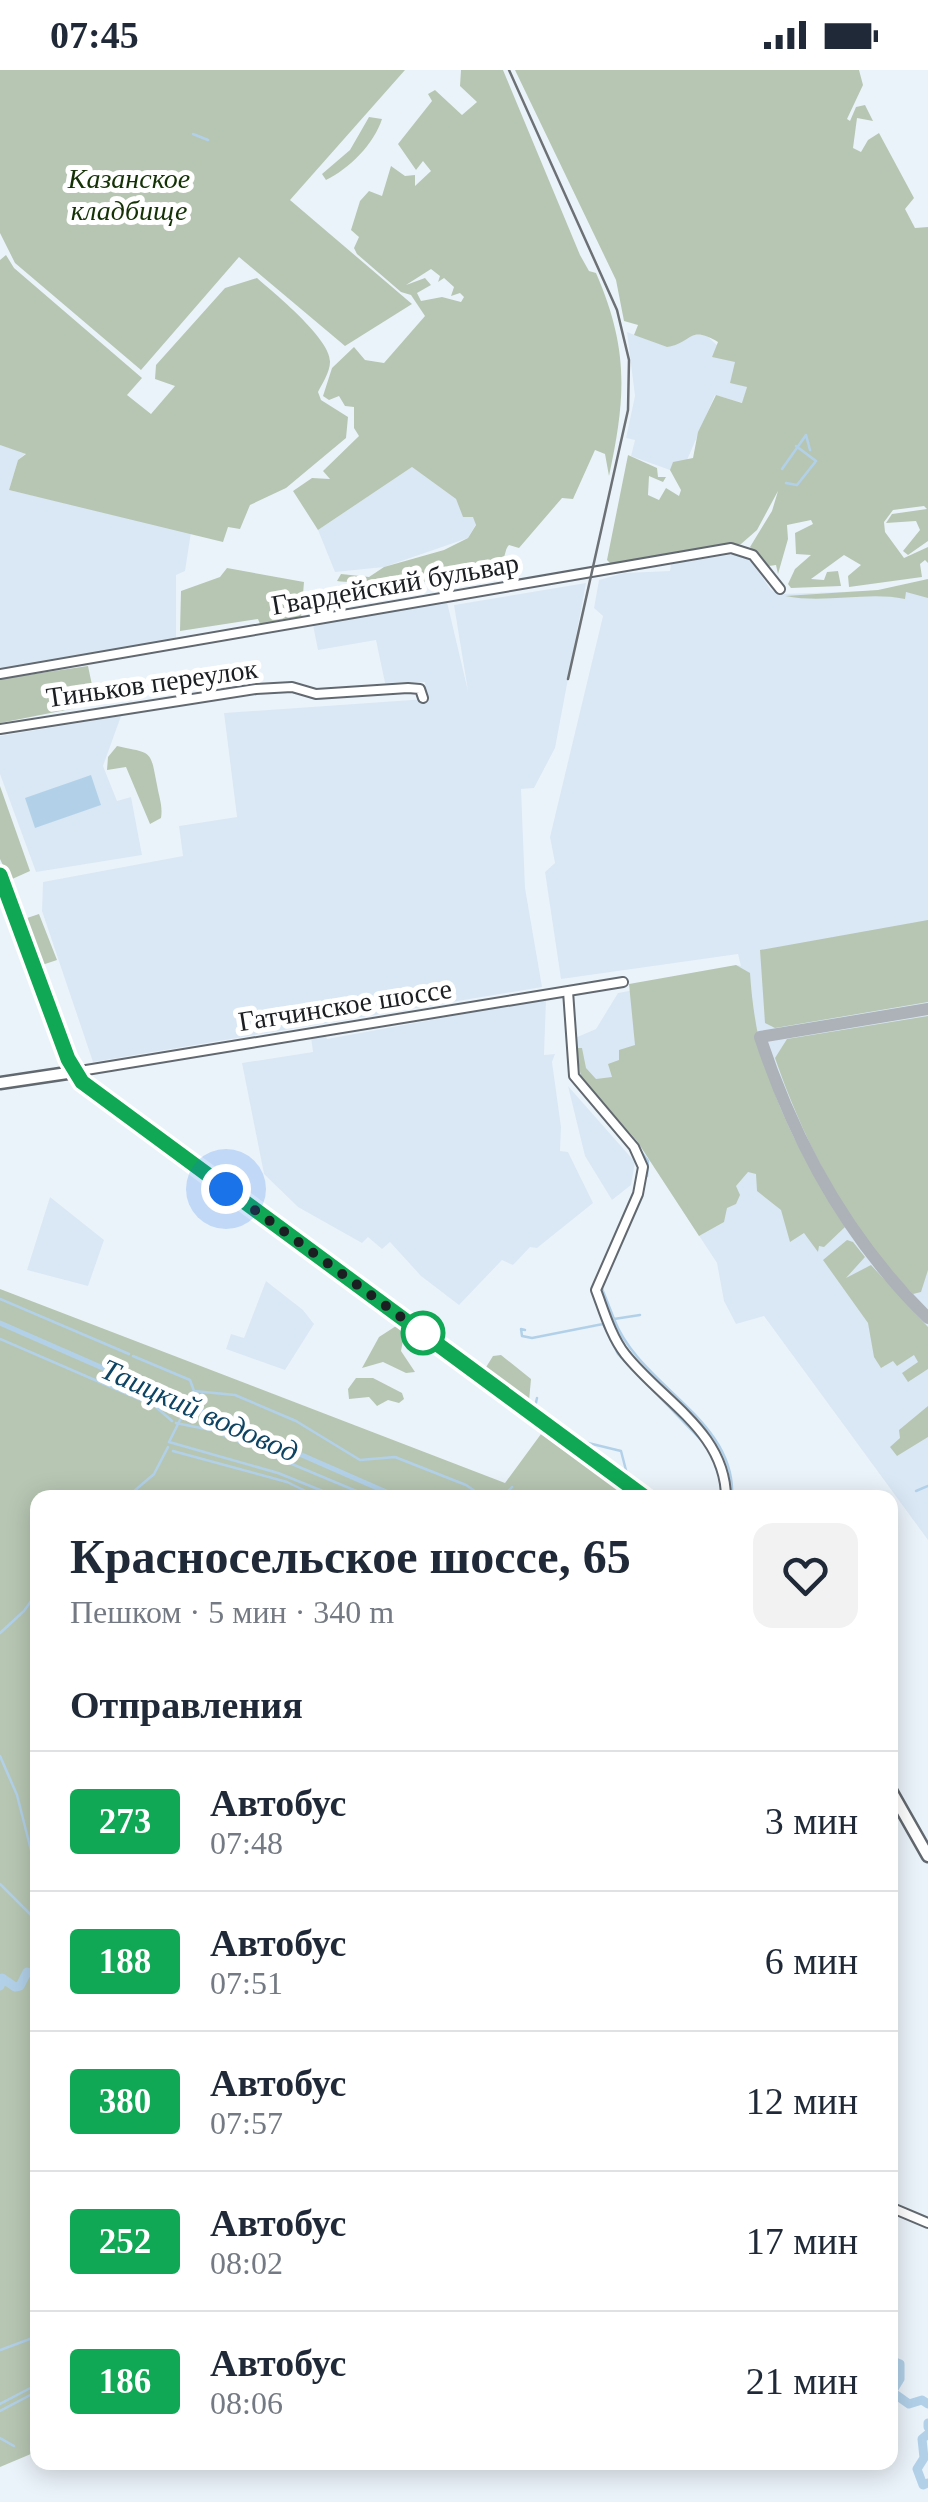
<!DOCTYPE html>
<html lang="ru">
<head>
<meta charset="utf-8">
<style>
	:root { --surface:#fff; --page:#f2f2f3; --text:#1f2937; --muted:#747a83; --line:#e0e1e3 }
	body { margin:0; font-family:Georgia,serif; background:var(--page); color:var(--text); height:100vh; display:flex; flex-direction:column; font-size:38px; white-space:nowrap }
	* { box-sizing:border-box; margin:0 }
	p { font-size:32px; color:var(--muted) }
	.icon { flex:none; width:55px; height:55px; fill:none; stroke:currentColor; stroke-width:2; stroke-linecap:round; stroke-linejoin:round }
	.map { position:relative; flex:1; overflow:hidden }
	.drawer { position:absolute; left:30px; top:1420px; width:868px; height:980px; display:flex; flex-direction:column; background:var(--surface); border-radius:20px; box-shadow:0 5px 25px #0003 }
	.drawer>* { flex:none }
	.badge { padding:0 20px; border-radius:8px; font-size:35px; line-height:65px }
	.you { position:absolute; width:50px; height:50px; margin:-25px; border:8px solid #fff; border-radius:50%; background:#1a73e8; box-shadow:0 0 0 15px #1a73e833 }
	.map>.badge { position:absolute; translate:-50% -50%; box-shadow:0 0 0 5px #fff }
	h2 { padding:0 40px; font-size:38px; line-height:90px }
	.round { display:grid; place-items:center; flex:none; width:105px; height:105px; border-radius:20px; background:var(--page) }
	.summary { display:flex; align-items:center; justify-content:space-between; height:170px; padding:0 40px }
	h1 { font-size:48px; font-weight:800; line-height:75px }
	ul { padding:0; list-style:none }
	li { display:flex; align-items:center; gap:30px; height:140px; padding:0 40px; border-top:2px solid var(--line) }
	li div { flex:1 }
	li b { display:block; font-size:38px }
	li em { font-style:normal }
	li .badge { min-width:110px; font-weight:700; text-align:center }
	.status { display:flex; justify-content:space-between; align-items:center; height:70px; padding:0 50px; background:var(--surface); direction:ltr }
	.status svg { height:28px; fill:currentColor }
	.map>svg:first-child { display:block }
</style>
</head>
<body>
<div class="status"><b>07:45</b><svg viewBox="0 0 49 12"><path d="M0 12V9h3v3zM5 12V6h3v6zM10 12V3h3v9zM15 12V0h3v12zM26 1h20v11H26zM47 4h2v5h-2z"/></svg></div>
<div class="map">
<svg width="928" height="2432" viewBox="0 0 928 2432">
	<rect width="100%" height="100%" fill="#ebf3fa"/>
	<path fill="#dae8f5" d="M627 262 667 277 689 265 704 263 735 292 747 317 743 333 715 325 681 404 631 386 635 370 626 368 635 326Z
		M0 375 26 383 18 390 9 420 191 462 185 501 176 505V569L0 599Z
		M412 397 456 429 463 446 474 447 476 454 468 468 384 497 335 502 318 460Z
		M735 484 751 491 771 520 781 524 928 519V1470L764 1246 736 1254 724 1231 717 1193 637 1071 581 1007 575 968 596 959 618 923 737 901 736 895 741 896 738 884 561 909 545 802 555 793 550 767 603 546 594 538 599 510 624 503 670 501 671 494Z
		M586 513 555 678 534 718 521 719 525 818 542 917 93 992 42 841 43 812 183 786 179 756 237 747 224 643 426 629 425 612 385 613 376 570 318 580 313 555 447 532 468 621 454 535Z
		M121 646 103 696 117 731 131 727 142 785 36 802 0 704V666Z
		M546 929 544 985 555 984 552 992 561 1057 560 1081 568 1082 593 1133 537 1178 530 1177 513 1195 502 1190 459 1235 421 1206 390 1172 382 1179 368 1167 362 1173 298 1137 264 1104 242 993 313 982 311 967 325 964 327 969Z
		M568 1016 635 1092 631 1115 612 1130 585 1086Z
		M50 1127 104 1170 88 1216 27 1200Z
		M266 1211 303 1240 314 1254 285 1300 226 1279 231 1264 244 1268Z"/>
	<path fill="#b7c6b3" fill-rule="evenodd" d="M0 0H405L290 130 412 234 345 276 239 187 141 300 15 193 0 163Z
		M461 0H503L580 185 589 201 596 203C629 279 626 327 609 406L605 384 595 380 573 429 562 428 519 478 509 475C505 479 506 484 503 489 486 516 366 515 337 511L341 504 369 507 384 497 444 480 468 468 476 455 473 447H463L456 429 412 397 318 460 293 421 312 408 330 409 323 401 359 366 354 358V337L345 336 339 326 329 330 323 326 332 298 354 277 365 290 384 293 425 246 411 225 401 222 357 184 354 178 359 167 351 160 360 131 369 121 382 126 391 96 405 106 415 105V116L431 101 423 91 416 100 398 74 432 31 428 24 435 20 462 45 477 32 460 16ZM431 199 440 206 438 212 444 208 454 217 451 226 460 223 464 227 461 232 442 227 421 231 417 223 431 215 425 208 406 215Z
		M515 0H859L863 15 847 49 850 51 856 37 865 35 873 51 857 48 853 78 861 82 868 70 879 63 914 128 905 139 915 158 928 157V471L908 485 903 481 920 460 916 451 886 453 892 444 927 439 924 436 893 440 884 452 885 462 904 488 928 477V493L925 490 920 494 922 507 849 517 848 506 861 495 844 485 811 509 824 510 827 502 838 501 841 516 791 518 788 514 795 499 811 485 796 484 795 463 813 454 811 450 787 455 788 469 778 504 776 495 769 496 750 477 772 441 778 421 757 460 741 474 611 494 607 490 628 385 657 398 658 407H666L663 412 649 406 648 425 659 430 666 418 679 426 681 420 670 400 673 392 693 388 698 362 716 325 742 333 747 317 730 313 735 292 712 287 718 272C688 254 692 274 667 277L634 265 638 255 624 251 616 210Z
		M369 47 382 49C374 74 349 99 326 110L322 104 350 80Z
		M6 185 14 198 142 308 127 325 151 344 175 316 155 309 156 295 225 218 257 208C274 223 331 269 330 292 330 302 322 314 318 322L321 330 348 347 346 368 286 418 250 435 240 459 228 457 223 472 9 420 18 390 26 384 0 375V190Z
		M227 498 304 512 301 549 260 554 258 549 180 561 181 521 220 507Z
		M928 509V528L906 522 905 529C867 521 826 534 785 526L878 520Z
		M88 596 96 634 0 653V609Z
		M117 676C153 684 150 679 157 715 159 727 163 736 161 748L150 754 126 697 107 700 108 687Z
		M0 716 30 801 10 810 0 789Z
		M39 844 57 890 39 896 21 850Z
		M928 850V932L775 958 765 953 760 880Z
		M736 895 750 903C757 1009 791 1068 845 1157L824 1177 819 1176 818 1182 804 1163 790 1172 781 1140 757 1121 756 1104 748 1102 736 1116 740 1125 736 1134 727 1138 724 1152 699 1166 637 1071 581 1007 576 978H582L586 998 596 1009 612 1007 608 994 619 990V980L635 975 629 914Z
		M928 946V1200L921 1222 913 1224C849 1160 804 1072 775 988L787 969Z
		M847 1170 853 1172 865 1187 846 1208 871 1195 928 1257V1299L908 1312 902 1303 918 1292 914 1285 897 1296 893 1291 881 1298 874 1287 868 1253 823 1190Z
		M0 1219 505 1413 541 1364 628 1427 38 1428V2381L0 2397Z
		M396 1256 405 1260 401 1281 415 1302 406 1303 383 1292 362 1298 379 1267Z
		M501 1285 531 1309 529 1331 483 1302 493 1286Z
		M356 1308H373L402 1323 404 1329 399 1333 388 1330 377 1336 369 1327 349 1329 348 1319Z
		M928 1336V1367L897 1386 890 1377 900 1368 899 1360Z"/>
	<path fill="#b2d1e9" d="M91 705 101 735 35 758 25 728Z"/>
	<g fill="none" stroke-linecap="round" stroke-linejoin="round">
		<path stroke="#b2d1e9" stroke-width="2.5" d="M193 64 208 70
			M782 399 806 365 810 380
			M786 413 797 415 816 391 796 376
			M637 1076 648 1091 647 1106
			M601 1216 614 1249 640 1245
			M0 1229 129 1284
			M614 1249C639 1316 737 1349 732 1428
			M525 1260 521 1259 522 1266 532 1268 603 1254 618 1284 702 1371
			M0 1269 155 1336 172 1351
			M133 1286 190 1310 194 1321 191 1329
			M485 1300 527 1329
			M194 1321 235 1325 296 1351 360 1390 395 1387 466 1415 485 1428
			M537 1328 535 1337 584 1372 621 1381 628 1408
			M176 1353 211 1360 373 1428
			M169 1372 278 1403 340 1428
			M169 1372 185 1340
			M173 1381 287 1412 320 1428
			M715 1395 721 1411
			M639 1416 657 1428
			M916 1421 928 1416
			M504 1426 512 1417
			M126 1428 154 1404 168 1377
			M488 1428 490 1423 499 1428
			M0 1563 24 1541 38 1521
			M0 1686 17 1725 38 1808
			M0 1814 38 1852
			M0 2280 38 2266
			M0 2334 38 2314
			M0 2341 38 2321
			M0 2368 14 2376"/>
		<path stroke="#b2d1e9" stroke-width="5" d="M0 1253 400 1428"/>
		<path stroke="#b2d1e9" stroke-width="9" d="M0 1916 2 1908 15 1917 20 1916 27 1902 38 1905
			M890 2290 900 2294V2309L892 2322 909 2334 922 2330 928 2334
			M928 2353V2357
			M928 2364 922 2369 924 2388 917 2399 923 2415 928 2413"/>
		<path stroke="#acb2b8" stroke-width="12" d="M928 939 760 967C795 1073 848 1170 928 1248"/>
		<defs>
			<path id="minor" d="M0 604 731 478 753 485 780 519
				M0 659 256 619 292 617 316 624 408 618 420 619 423 628
				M0 805 74 1002 623 912
				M568 921 574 1006 634 1077 643 1097 638 1124 596 1220C604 1241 611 1266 625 1284 662 1331 726 1362 726 1428
				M890 2137 928 2153"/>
			<path id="major" d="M0 1013 74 1002 84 1014 647 1428
				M890 1719 928 1786"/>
		</defs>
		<use href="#minor" stroke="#62686f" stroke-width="12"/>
		<use href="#major" stroke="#62686f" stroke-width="15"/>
		<use href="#minor" stroke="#fff" stroke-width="8"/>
		<use href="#major" stroke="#fff" stroke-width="10"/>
		<path stroke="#6c7175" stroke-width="2.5" d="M509 0 617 240 629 290 628 340 568 609"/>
	</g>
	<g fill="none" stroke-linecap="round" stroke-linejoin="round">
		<defs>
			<path id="line" d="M0 805 68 989 82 1012 646 1428"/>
		</defs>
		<use href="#line" stroke="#fff" stroke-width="22"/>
		<use href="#line" stroke="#10a855" stroke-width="15"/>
		<path stroke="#1c1f22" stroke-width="10" stroke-dasharray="0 18" d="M226 1119 423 1263"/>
	</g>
	<circle fill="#fff" stroke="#10a855" stroke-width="5" cx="423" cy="1263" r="20"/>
	<g text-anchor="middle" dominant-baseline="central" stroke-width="10" stroke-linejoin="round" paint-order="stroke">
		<g font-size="28" font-style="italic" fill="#143206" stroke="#fff">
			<text x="129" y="108">Казанское<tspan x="129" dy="32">кладбище</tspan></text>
		</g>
		<g font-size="28" fill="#1c1f22" stroke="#fff">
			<text transform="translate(395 514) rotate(-10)">Гвардейский бульвар</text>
			<text transform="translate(152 613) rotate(-8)">Тиньков переулок</text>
			<text transform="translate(345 935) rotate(-9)">Гатчинское шоссе</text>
		</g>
		<g font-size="30" font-style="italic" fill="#0d4363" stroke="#fff">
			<text transform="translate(200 1340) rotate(24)">Таицкий водовод</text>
		</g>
	</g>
</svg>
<div class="you" style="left:226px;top:1119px"></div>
<section class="drawer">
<div class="summary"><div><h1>Красносельское шоссе, 65</h1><p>Пешком · 5 мин · 340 m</p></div><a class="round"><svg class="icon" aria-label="heart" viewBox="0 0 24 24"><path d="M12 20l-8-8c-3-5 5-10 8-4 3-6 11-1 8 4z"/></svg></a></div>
<h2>Отправления</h2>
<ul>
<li><span class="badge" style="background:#10a855;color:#fff">273</span><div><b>Автобус</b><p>07:48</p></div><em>3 мин</em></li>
<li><span class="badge" style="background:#10a855;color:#fff">188</span><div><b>Автобус</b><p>07:51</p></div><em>6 мин</em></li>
<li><span class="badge" style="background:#10a855;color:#fff">380</span><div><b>Автобус</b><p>07:57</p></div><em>12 мин</em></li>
<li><span class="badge" style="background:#10a855;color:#fff">252</span><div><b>Автобус</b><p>08:02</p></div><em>17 мин</em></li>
<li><span class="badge" style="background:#10a855;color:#fff">186</span><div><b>Автобус</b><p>08:06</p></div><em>21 мин</em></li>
</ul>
</section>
</div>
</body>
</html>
